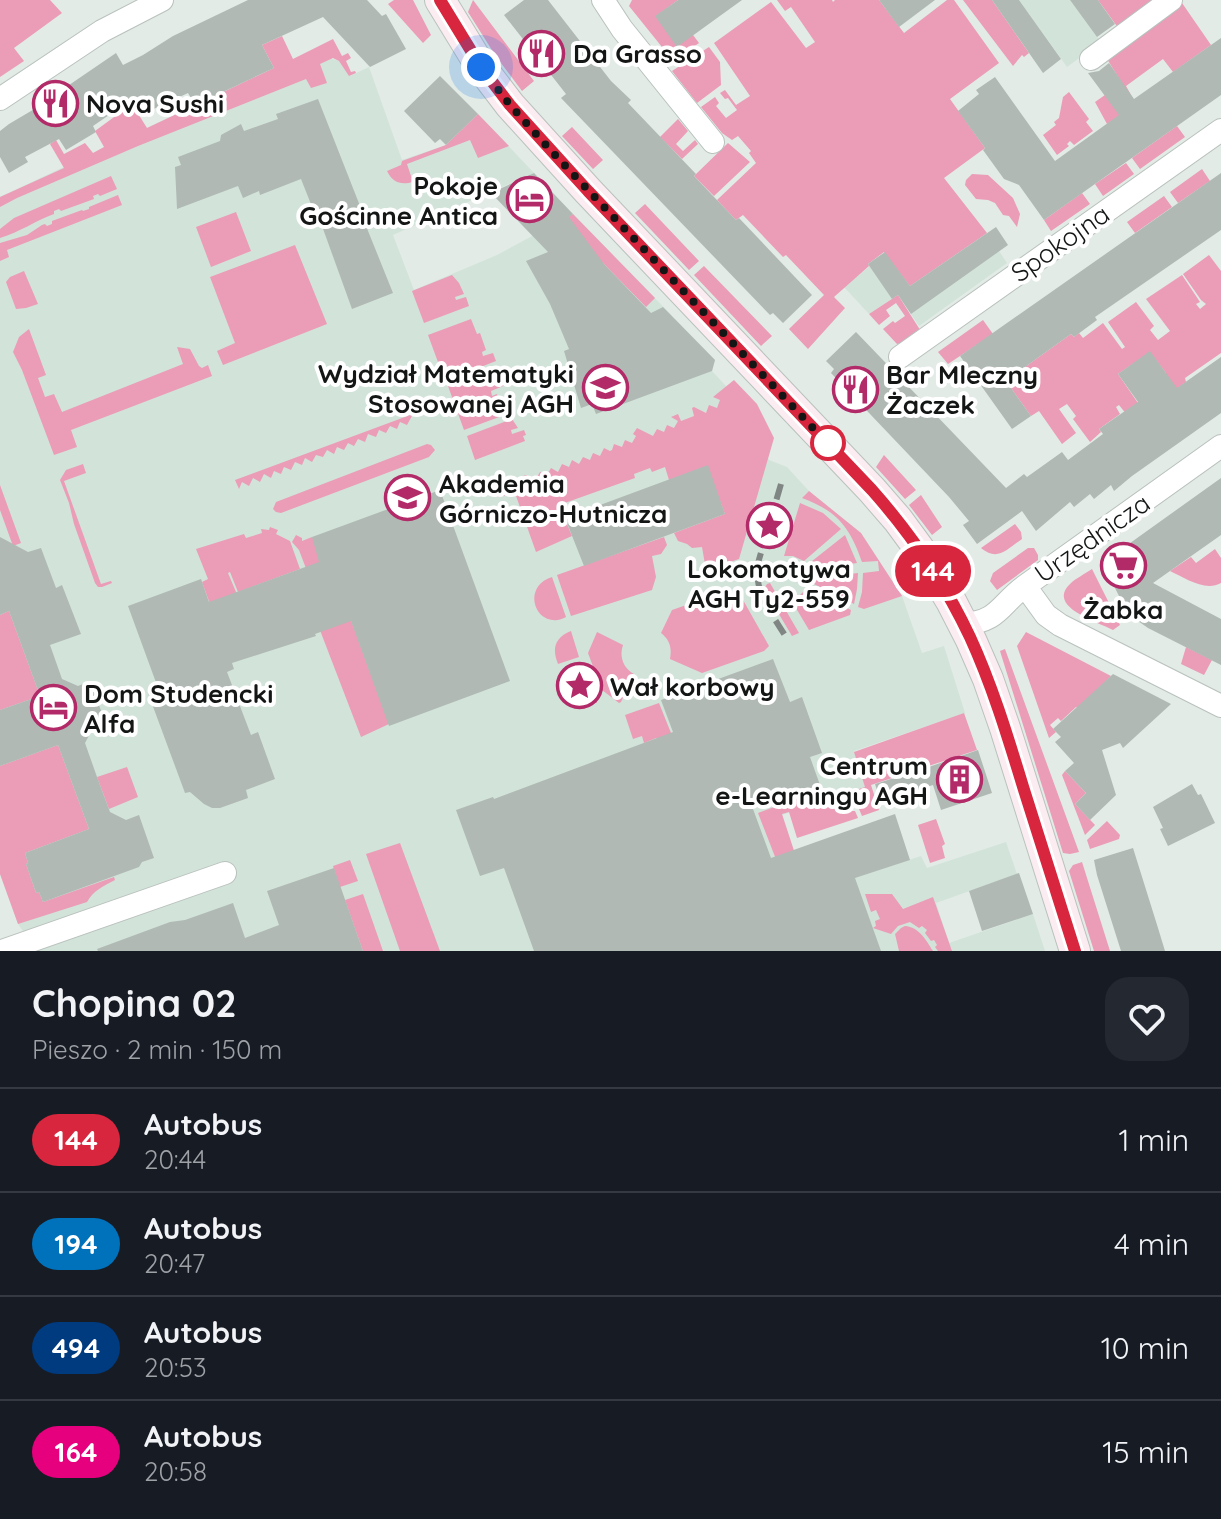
<!DOCTYPE html>
<html lang="pl">
<head>
<meta charset="utf-8">
<style>
	:root { --surface:#171b24; --page:#242831; --text:#f1f3f6; --muted:#9ea1a6; --line:#363941 }
	body { margin:0; font-family:Quicksand,sans-serif; background:var(--page); color:var(--text); height:100vh; display:flex; flex-direction:column; font-size:30px; white-space:nowrap }
	* { box-sizing:border-box; margin:0 }
	p { font-size:26px; color:var(--muted) }
	.icon { flex:none; width:44px; height:44px; fill:none; stroke:currentColor; stroke-width:2; stroke-linecap:round; stroke-linejoin:round }
	.map { position:relative; height:951px; overflow:hidden }
	.details { display:flex; flex-direction:column; background:var(--surface); flex:1 }
	.details>* { flex:none }
	.badge { padding:0 16px; border-radius:26px; font-size:28px; line-height:52px }
	.you { position:absolute; width:40px; height:40px; margin:-20px; border:6px solid #fff; border-radius:50%; background:#1a73e8; box-shadow:0 0 0 12px #1a73e833 }
	.map>.badge { position:absolute; translate:-50% -50%; box-shadow:0 0 0 4px #fff }
	.round { display:grid; place-items:center; flex:none; width:84px; height:84px; border-radius:24px; background:var(--page) }
	.summary { display:flex; align-items:center; justify-content:space-between; height:136px; padding:0 32px }
	h1 { font-size:38px; font-weight:700; line-height:60px }
	ul { padding:0; list-style:none }
	li { display:flex; align-items:center; gap:24px; height:104px; padding:0 32px; border-top:2px solid var(--line) }
	li div { flex:1 }
	li b { display:block; font-size:30px }
	li em { font-style:normal }
	li .badge { min-width:88px; font-weight:700; text-align:center }
	.map>svg:first-child { display:block }
</style>
</head>
<body>
<div class="map">
<svg width="1221" height="951" viewBox="0 0 1221 951">
	<rect width="100%" height="100%" fill="#e2ebe6"/>
	<path fill="#d2e3da" d="M1019 0H1070L1101 42 1067 67Z
		M310 51 339 61 350 76 369 67 402 160 446 145 478 114 534 173 393 235 414 290 497 255 573 214 715 360 712 371 726 386 769 460 787 467 809 491 861 533 902 596 922 653 944 646 965 713 854 751 866 787 782 815 808 893 921 856 927 868 1006 842 1017 874 936 903 949 943 1033 914 1045 951H37L18 924 0 874V197Z
		M987 233 1007 263 919 326 898 295 869 314 844 287 869 267 868 264 885 252Z"/>
	<path fill="#eb9cb7" d="M0 0H50L62 13 14 48 24 61 0 77Z
		M394 0H413L431 35 423 43 388 4Z
		M473 0 534 81 522 91 495 55 468 12Z
		M632 0H678L656 16 693 35 699 43 680 56 666 52 629 6Z
		M777 0H832L833 2 835 0H879L904 33 947 0H954L999 63 950 99 985 148 944 178 987 233 910 286 884 252 868 264 869 266 834 297 845 308 808 349 789 329 824 295 786 255 783 257 743 215 736 220 717 200 756 163 749 153 751 151 738 136 732 140 722 133 701 107 715 97 719 103 716 106 726 118 737 110 728 98 725 99 720 93 725 90 736 105 750 96 714 43 771 2 806 48 815 42 791 7 785 11Z
		M963 0H992L1029 53 1024 57 1022 55 1013 66Z
		M1098 0H1157L1119 29Z
		M1182 3 1211 45 1173 72 1163 59 1126 86 1136 104 1107 124 1095 102 1122 83 1107 59Z
		M282 36 293 59 333 39 342 56 348 53 351 58 346 61 351 72 355 71 356 73 349 76 339 61 333 58 320 64 327 83 311 88 306 79 138 146 17 198 0 207V197L64 168 50 144 56 140 64 154 85 143 93 153 104 147 95 131 121 112H125L127 111 137 112 147 128 274 68 262 45Z
		M709 47 720 62 721 85 697 103 672 71Z
		M1069 92 1089 119 1086 122 1093 131 1074 145 1070 141 1067 144 1069 146 1057 155 1043 135 1056 125 1054 122 1059 118 1063 97Z
		M478 114 509 146 478 158 470 140 407 164 413 182C401 185 393 183 387 171L401 165 402 161 446 145Z
		M678 119 688 131 676 144 683 151 695 140 698 144 682 159 660 137Z
		M1177 126 1185 137 1140 169 1132 158Z
		M572 127 603 160 593 169 562 136Z
		M728 143 750 162 714 196 694 176Z
		M1126 163 1134 174 1103 196 1095 184Z
		M1202 169 1210 181 1178 203 1170 192Z
		M972 174 988 175 1013 198 1020 214 1017 227 1009 216 1003 215 995 203 988 200 976 199 965 185 966 180Z
		M111 176 117 189 100 196 98 194 93 196 94 199 61 211 59 209 54 211V214C35 221 20 232 0 238V229L14 218Z
		M1082 193 1090 204 1051 231 1044 220Z
		M118 195 122 205 7 250 9 257 0 261V243L27 235 42 225 45 224 47 226 52 224V221L82 210 83 211 89 209V207Z
		M1164 196 1172 207 1135 233 1127 222Z
		M645 204 699 261 689 270 635 213Z
		M236 212 251 251 211 267 196 227Z
		M573 214 655 298 646 307 562 221Z
		M295 245 327 324 223 365 217 351 235 343 210 277Z
		M1209 255 1221 271V353L1185 378 1186 382 1157 403 1166 373 1150 352 1118 374 1140 406 1127 415 1119 405 1116 407 1120 414 1099 429 1101 432 1090 442 1073 419 1076 416 1067 404 1059 409 1076 433 1062 444 1039 411 1031 416 1011 388 1030 374 1025 367 1071 334 1074 337 1079 333 1083 338 1103 323 1122 349 1125 347 1108 322 1136 302 1154 326 1150 330 1158 340 1170 331 1146 299 1182 275 1200 302 1196 304 1200 309 1206 304 1201 300 1183 274Z
		M704 266 772 336 761 346 694 275Z
		M24 271 38 304 26 308 16 309 6 282 10 277Z
		M452 275 459 283 464 294 455 297 456 300 466 297 469 306 424 323 412 291Z
		M898 295 922 333 908 342 897 344 883 329 893 321 895 323 905 316 896 303 886 310 890 316 879 325 869 314Z
		M471 319 477 334 480 333 486 350 482 352 483 356 493 353 496 361 445 381 428 335Z
		M983 320 993 334 948 364 938 352Z
		M29 329 46 375 38 378 45 397 54 394 62 412 183 364 177 347 190 349 199 366 202 368 208 365 212 376 71 430 77 447 54 455 22 370 13 352 19 337Z
		M495 368 498 377 505 374 508 384 491 391 492 396 497 394 499 401 496 402 498 407 506 404 510 413 464 430 448 386Z
		M734 380 757 404 774 438 739 559 706 570 702 547 692 548 687 544 678 541 674 533 725 514 707 466 669 480 665 467 652 472 650 468 634 474 635 478 559 505 572 536 536 552 515 493 499 497 497 496 495 488 497 486 526 475 536 479 540 472 547 475 551 468 558 472 562 464 569 467 572 460 579 464 583 457 590 460 593 453 600 456 604 448 610 451 612 450 614 444 622 447 625 440 632 443 636 436 633 434 637 428 653 436 657 429 664 432 667 425 674 428 678 421 671 417 678 414 681 421 694 416 692 408 694 407 706 413 709 405 717 408 720 400 713 397Z
		M413 414 407 425 400 422 397 429 390 426 386 433 379 430 376 437 368 434 365 442 358 439 354 446 348 443 344 450 337 447 334 454 327 450 323 457 316 455 312 462 305 458 302 465 295 462 291 470 284 467 281 474 274 471 271 478 264 474 260 482 253 478 249 486 242 482 239 489 235 480Z
		M512 419 518 428 511 430 512 434 524 430 526 435 523 436 525 441 475 460 467 436Z
		M427 444 431 445 435 450 429 457 281 513 276 512 273 509 276 502Z
		M884 455 916 490 905 499 876 467Z
		M83 464 86 473 64 481 101 584 111 581 112 583 102 587H98L95 583 74 524 69 503 60 480 66 470Z
		M0 485 21 543 13 546 0 510Z
		M809 491 861 533 902 596 864 609 858 607 862 592 863 573 879 571 878 561 862 562C850 527 837 511 802 498Z
		M921 495 942 527 932 535 909 505Z
		M800 503 823 513 841 529 804 561 793 556H784Z
		M1015 524 1021 532 1022 539C1007 549 998 562 981 548Z
		M270 527 278 530 276 534 290 541 300 569 238 592 230 572 228 573 236 592 227 650 202 582 208 579 196 549 244 534 246 538 262 533 261 529 269 530Z
		M296 535 302 538V541L312 537 335 578 310 579 299 550 292 542Z
		M845 535 857 563 809 570 807 565Z
		M664 537 667 545 661 554 652 556 656 577 652 590 571 616 557 575Z
		M1028 548H1034L1038 555V560L997 590 990 581 993 573Z
		M1215 549 1221 558V583C1205 592 1185 578 1170 571L1191 557 1196 563Z
		M1092 569 1120 625 1113 630C1098 622 1046 607 1070 584 1076 578 1085 574 1092 569Z
		M858 573 857 589 854 604 810 582 811 579Z
		M552 577 566 617C562 619 557 621 553 620 533 619 524 586 552 577Z
		M770 583 799 633 792 636 764 589 767 584Z
		M807 588 851 610 850 615 809 630 790 598 800 595Z
		M738 591 769 646 764 651 702 673 670 659C672 648 670 640 661 633L672 610 724 592 725 596Z
		M344 601 389 724 361 737 313 612Z
		M9 611 40 696 0 710V615Z
		M571 631 579 657 558 664C552 649 554 638 571 631Z
		M597 632 623 645C619 656 623 668 634 674L621 702 619 703 602 690 588 653Z
		M1026 632 1111 676 1078 708 1076 707 1061 721 1058 718 1050 725 1056 732 1049 738 1017 646Z
		M1186 647 1212 660 1204 675 1181 664Z
		M1005 649 1079 852 1070 854 1063 853 1000 651Z
		M582 664 597 703 571 702 560 672Z
		M659 703 673 738H656L644 743 642 736 633 739 625 715Z
		M964 713 977 750 871 785 879 810 862 816 859 809 862 808 859 800 849 804 852 811H855L858 818 797 838 789 812 782 814 797 860 779 867 758 813 820 790 824 801 865 787 854 752Z
		M58 745 89 829 25 853 28 863 26 864 36 893 39 892 43 902 114 877 115 880C103 886 93 891 87 902L18 924 0 874V766Z
		M127 767 138 797 109 809 97 777Z
		M1065 771 1086 793 1075 804 1095 825 1085 835 1062 775Z
		M936 819 945 844 942 846 945 858 930 863 918 825Z
		M1107 821 1120 835 1119 839 1090 849 1087 840Z
		M400 843 440 951H400L366 854Z
		M350 860 358 881 340 887 333 866Z
		M1082 862 1110 951H1094L1069 871 1073 865Z
		M363 894 383 951H363L345 900Z
		M865 894H892L903 909 933 897 952 951H938L935 947 937 945 934 940 931 941 925 933 927 930 922 926 919 928 910 922 898 926 891 934 873 928 876 926 875 921 880 919 876 910 871 912Z
		M905 926C919 927 926 940 933 951H899L895 934 901 928Z"/>
	<path fill="#b0b9b4" d="M248 0H367L382 16 386 14 406 49 370 67 323 17 262 45 274 68 195 105 188 93 143 114 134 98 93 126 96 132 66 150 59 139 25 157 28 162 9 173 0 157V131L9 124 31 111 116 53 123 65 143 55 173 36Z
		M524 0H548L611 81 631 100 628 103 696 174 694 176 736 220 739 218 812 295 783 323 773 313 770 315 561 98 566 94 504 15Z
		M678 0H742L677 47 655 16Z
		M879 0H935L899 27Z
		M992 0H1019L1061 59 1043 73Z
		M1070 0H1098L1115 24 1097 37Z
		M1221 38V95L1044 220 1019 185 1004 179 983 150 985 148 958 111 979 94 976 90 995 77 1055 161 1119 115 1088 73 1099 71 1109 63 1134 99Z
		M440 76 478 114 446 145 440 139 435 143 404 111Z
		M318 99 362 211H360L393 293 352 309 322 226 320 227 301 179 260 195 259 191 243 198 238 186 177 209 175 167 181 165 178 157 220 141 221 135 241 124 244 131 278 119 276 114Z
		M534 173 573 214 569 217 604 264 651 313 663 307 715 360 712 371 596 414 592 404 581 408 564 351 569 349 550 304 526 261 548 252 491 193Z
		M1221 173V230L1095 317 1097 320 1074 337 1071 334 1025 367 1031 374 1011 388 1031 416 1012 429 960 356Z
		M996 227 1008 245 911 314 898 295 892 299 868 264 885 252 910 286Z
		M856 332 1006 488 1024 474 1027 477 1062 452 1068 460 1103 434 1099 429 1138 402 1118 374 1150 351 1177 388 1221 357V413L1132 476 1114 491 1111 485 1094 499 1090 494 1074 507 1070 502 1036 531 1022 511 977 544 963 525 969 521 949 497 831 373 834 369 826 361Z
		M708 465 725 514 584 566 565 518Z
		M1221 478V535L1153 583 1221 619V665L1148 628 1138 621 1126 605 1124 606 1110 578 1113 576 1105 561Z
		M440 490 510 681 389 726 351 621 315 634 316 636 232 663 234 669 227 672 251 735 258 732 275 779 246 790 248 798 220 808H212L204 804 190 792 185 793 148 693 158 688 128 606 201 579 209 602 319 562 312 537Z
		M0 537 28 552 41 548 56 588 62 585 81 634 50 645 62 679 78 686 90 681 106 724 93 728 85 743 97 777 110 812 126 820 139 815 154 858 142 862 139 867 43 902 39 892 36 893 26 864 28 863 25 853 89 829 58 745 0 766V710L40 696 9 611 0 615Z
		M773 659 790 702 802 697 822 753 810 757 820 785 753 809 771 858 895 814 910 860 855 878 881 951H534L504 868 480 876 456 810 493 797 494 799 673 732 661 700Z
		M1113 674 1171 704 1123 748 1120 743 1102 750 1116 795 1090 820 1075 804 1086 793 1065 771 1074 763 1055 742 1061 737 1053 729Z
		M978 750 992 793 941 810 933 785 881 802 875 784 894 778V779Z
		M1192 784 1198 795 1201 794 1215 823 1168 846 1160 829 1163 828 1153 807Z
		M1133 848 1158 928 1165 951H1121L1097 875 1094 860Z
		M334 868 363 951H98L97 949 170 922 185 920 233 903 245 938 279 925 267 891Z
		M1019 873 1033 914 982 931 969 891Z"/>
	<g fill="none" stroke-linecap="round" stroke-linejoin="round">
		<defs>
			<path id="street" d="M603 0 622 29 713 142
				M1091 59 1171 0
				M0 99 102 31 162 0
				M900 357 1221 130
				M1025 586 1046 615 1060 625 1221 706
				M963 624C999 622 1000 604 1025 586L1221 446
				M2 951 225 873"/>
			<path id="secondary" d="M440 0 481 67 510 105 588 191 872 490 898 520 920 550 951 601 971 640 988 679 1005 728 1075 951"/>
		</defs>
		<use href="#street" stroke="#b9c2bd" stroke-width="24"/>
		<use href="#secondary" stroke="#b9c2bd" stroke-width="32"/>
		<use href="#street" stroke="#fff" stroke-width="22"/>
		<use href="#secondary" stroke="#fbecf1" stroke-width="30"/>
		<path stroke="#808683" stroke-width="6" stroke-dasharray="16 8" stroke-linecap="butt" d="M781 484 758 563C753 591 772 614 786 637"/>
	</g>
	<g fill="none" stroke-linecap="round" stroke-linejoin="round">
		<defs>
			<path id="line" d="M440 0 481 67 510 105 588 191 872 490C911 534 945 584 970 637 993 687 1009 741 1025 793 1042 846 1058 898 1075 951"/>
		</defs>
		<use href="#line" stroke="#fff" stroke-width="18"/>
		<use href="#line" stroke="#d7263d" stroke-width="12"/>
		<path stroke="#131614" stroke-width="8" stroke-dasharray="0 14.4" d="M481 67 510 105 554 154 830 446 828 443"/>
	</g>
	<defs>
		<symbol id="restaurant-ring" viewBox="-11 -11 22 22"><circle r="9.5" fill="#fff" stroke="#b32a68" stroke-width="1.5"/><path d="M-5-6h1v4h1v-4h1v4h1v-4h1v5L-1.5 .5V6h-2V.5L-5-1ZM5-6V6H3V1.5H1.5Q1.5-4 5-6Z" fill="#b32a68"/></symbol>
		<symbol id="hotel-ring" viewBox="-11 -11 22 22"><circle r="9.5" fill="#fff" stroke="#b32a68" stroke-width="1.5"/><path d="M-6-4.5h1.5V1H6V5H4.5V3h-9V5H-6ZM-4 0a1.8 1.8 0 1 1 3.6 0ZM.5 0V-2.5h3Q6-2.5 6 0Z" fill="#b32a68"/></symbol>
		<symbol id="university-ring" viewBox="-11 -11 22 22"><circle r="9.5" fill="#fff" stroke="#b32a68" stroke-width="1.5"/><path d="M0-5L7-2L0 1L-7-2ZM-4 1L0 2.5L4 1V4Q0 6-4 4Z" fill="#b32a68"/></symbol>
		<symbol id="sight-ring" viewBox="-11 -11 22 22"><circle r="9.5" fill="#fff" stroke="#b32a68" stroke-width="1.5"/><path d="M0-6L1.8-2.2L6-1.7L2.9 1.2L3.7 5.4L0 3.3L-3.7 5.4L-2.9 1.2L-6-1.7L-1.8-2.2Z" fill="#b32a68"/></symbol>
		<symbol id="supermarket-ring" viewBox="-11 -11 22 22"><circle r="9.5" fill="#fff" stroke="#b32a68" stroke-width="1.5"/><path d="M-6-5.5h2.5l.6 2H6L4.5 2H-2.5L-4.4-4H-6ZM-1.5 3.2a1.3 1.3 0 1 0 .1 0ZM3 3.2a1.3 1.3 0 1 0 .1 0Z" fill="#b32a68"/></symbol>
		<symbol id="building-ring" viewBox="-11 -11 22 22"><circle r="9.5" fill="#fff" stroke="#b32a68" stroke-width="1.5"/><path d="M-4-6H4V6H1V3H-1V6H-4ZM-2.5-4.3h1.7v1.8h-1.7ZM.8-4.3h1.7v1.8H.8ZM-2.5-1h1.7V.8h-1.7ZM.8-1h1.7V.8H.8Z" fill="#b32a68"/></symbol>
	</defs>
	<g fill-rule="evenodd">
		<use href="#restaurant-ring" x="516" y="28" width="51" height="51"/>
		<use href="#restaurant-ring" x="30" y="78" width="51" height="51"/>
		<use href="#hotel-ring" x="504" y="174" width="51" height="51"/>
		<use href="#university-ring" x="580" y="362" width="51" height="51"/>
		<use href="#restaurant-ring" x="830" y="364" width="51" height="51"/>
		<use href="#university-ring" x="382" y="472" width="51" height="51"/>
		<use href="#sight-ring" x="744" y="500" width="51" height="51"/>
		<use href="#supermarket-ring" x="1098" y="540" width="51" height="51"/>
		<use href="#sight-ring" x="554" y="660" width="51" height="51"/>
		<use href="#hotel-ring" x="28" y="682" width="51" height="51"/>
		<use href="#building-ring" x="934" y="754" width="51" height="51"/>
	</g>
	<circle fill="#fff" stroke="#d7263d" stroke-width="4" cx="828" cy="443" r="16"/>
	<g text-anchor="middle" dominant-baseline="central" stroke-width="8" stroke-linejoin="round" paint-order="stroke">
		<g font-size="26" font-weight="bold" fill="#131614" stroke="#fff" text-anchor="start">
			<text x="573" y="53">Da Grasso</text>
			<text x="86" y="103">Nova Sushi</text>
			<text x="498" y="185" text-anchor="end">Pokoje<tspan x="498" dy="30">Gościnne Antica</tspan></text>
			<text x="574" y="373" text-anchor="end">Wydział Matematyki<tspan x="574" dy="30">Stosowanej AGH</tspan></text>
			<text x="886" y="374">Bar Mleczny<tspan x="886" dy="30">Żaczek</tspan></text>
			<text x="439" y="483">Akademia<tspan x="439" dy="30">Górniczo-Hutnicza</tspan></text>
			<text x="769" y="568" text-anchor="middle">Lokomotywa<tspan x="769" dy="30">AGH Ty2-559</tspan></text>
			<text x="1123" y="609" text-anchor="middle">Żabka</text>
			<text x="610" y="686">Wał korbowy</text>
			<text x="84" y="693">Dom Studencki<tspan x="84" dy="30">Alfa</tspan></text>
			<text x="928" y="765" text-anchor="end">Centrum<tspan x="928" dy="30">e-Learningu AGH</tspan></text>
		</g>
		<g font-size="26" fill="#131614" stroke="#fff">
			<text transform="translate(1060 243) rotate(-35)">Spokojna</text>
			<text transform="translate(1092 538) rotate(-35)">Urzędnicza</text>
		</g>
	</g>
</svg>
<div class="you" style="left:481px;top:67px"></div>
<b class="badge" style="left:933px;top:571px;background:#d7263d;color:#fff">144</b>
</div>
<section class="details">
<div class="summary"><div><h1>Chopina 02</h1><p>Pieszo · 2 min · 150 m</p></div><a class="round"><svg class="icon" aria-label="heart" viewBox="0 0 24 24"><path d="M12 20l-8-8c-3-5 5-10 8-4 3-6 11-1 8 4z"/></svg></a></div>
<ul>
<li><span class="badge" style="background:#d7263d;color:#fff">144</span><div><b>Autobus</b><p>20:44</p></div><em>1 min</em></li>
<li><span class="badge" style="background:#0072bc;color:#fff">194</span><div><b>Autobus</b><p>20:47</p></div><em>4 min</em></li>
<li><span class="badge" style="background:#003b80;color:#fff">494</span><div><b>Autobus</b><p>20:53</p></div><em>10 min</em></li>
<li><span class="badge" style="background:#e6007e;color:#fff">164</span><div><b>Autobus</b><p>20:58</p></div><em>15 min</em></li>
</ul>
</section>
</body>
</html>
